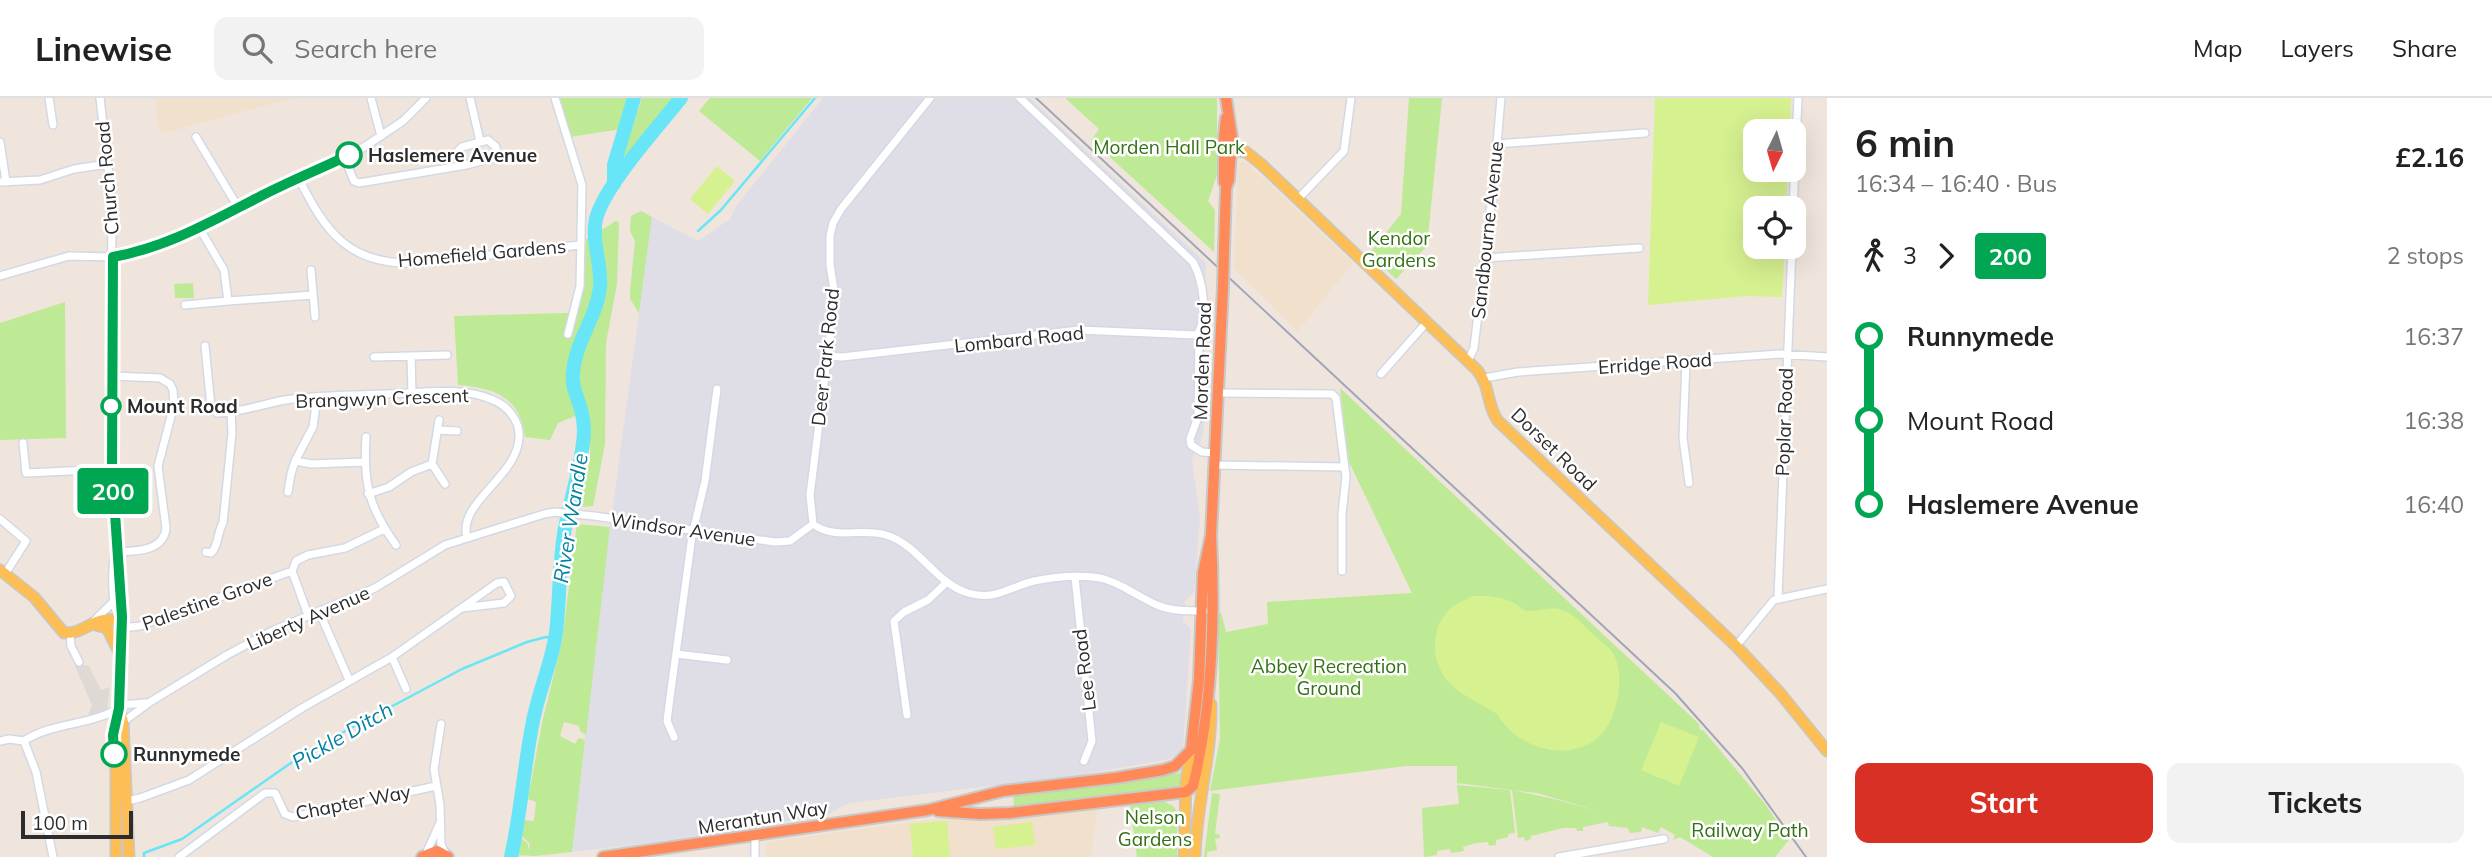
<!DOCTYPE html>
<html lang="en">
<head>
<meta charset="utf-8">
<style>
	:root { --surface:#fff; --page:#f2f2f2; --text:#222; --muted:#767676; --line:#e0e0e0; --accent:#d93025 }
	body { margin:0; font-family:Mulish,sans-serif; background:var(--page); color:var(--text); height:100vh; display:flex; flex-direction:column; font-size:26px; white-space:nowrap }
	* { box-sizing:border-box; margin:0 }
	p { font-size:23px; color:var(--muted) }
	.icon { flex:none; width:38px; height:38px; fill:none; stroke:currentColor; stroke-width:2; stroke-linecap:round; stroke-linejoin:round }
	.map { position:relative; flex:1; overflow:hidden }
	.panel { display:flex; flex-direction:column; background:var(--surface); width:665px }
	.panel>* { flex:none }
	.badge { padding:0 14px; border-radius:5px; font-size:24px; line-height:46px }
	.needle { width:46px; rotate:185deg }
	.controls { position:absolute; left:1743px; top:21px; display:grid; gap:14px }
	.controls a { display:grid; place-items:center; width:63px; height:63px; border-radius:14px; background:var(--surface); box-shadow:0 7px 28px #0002; font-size:35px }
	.scale { position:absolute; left:21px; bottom:18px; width:112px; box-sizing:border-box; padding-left:7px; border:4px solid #2c2c2c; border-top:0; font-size:19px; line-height:24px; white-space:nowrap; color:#2c2c2c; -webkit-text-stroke:5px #fff; paint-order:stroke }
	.map>.badge { position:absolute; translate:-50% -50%; box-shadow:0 0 0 4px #fff }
	.legs { display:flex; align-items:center; gap:10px; height:77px; padding:0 28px; font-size:23px }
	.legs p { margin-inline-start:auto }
	.headline { display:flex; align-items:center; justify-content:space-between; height:119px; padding:0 28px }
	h1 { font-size:38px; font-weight:700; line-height:52px }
	.button { display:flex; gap:14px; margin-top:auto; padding:14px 28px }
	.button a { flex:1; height:80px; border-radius:14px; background:var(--accent); color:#fff; font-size:28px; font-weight:700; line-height:80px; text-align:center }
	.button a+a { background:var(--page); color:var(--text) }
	ul { padding:0 28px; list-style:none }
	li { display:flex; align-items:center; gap:24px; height:84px; font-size:26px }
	li i { display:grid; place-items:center; width:10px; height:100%; margin:0 9px; background:currentColor }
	li i::after { content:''; width:18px; height:18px; margin:-9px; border:5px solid; border-radius:50%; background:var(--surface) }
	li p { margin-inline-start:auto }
	li:first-child i { background:linear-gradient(#0000 50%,currentColor 0) }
	li:last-child i { background:linear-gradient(currentColor 50%,#0000 0) }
	header { display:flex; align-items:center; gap:42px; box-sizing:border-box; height:98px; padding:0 35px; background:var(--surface); border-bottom:2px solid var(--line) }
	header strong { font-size:33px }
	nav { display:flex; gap:38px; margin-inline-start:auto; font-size:24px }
	.search { width:490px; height:63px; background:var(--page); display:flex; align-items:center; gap:18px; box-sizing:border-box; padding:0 24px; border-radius:14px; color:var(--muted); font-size:26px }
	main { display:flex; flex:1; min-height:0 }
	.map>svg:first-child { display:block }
</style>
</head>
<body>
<header>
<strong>Linewise</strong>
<div class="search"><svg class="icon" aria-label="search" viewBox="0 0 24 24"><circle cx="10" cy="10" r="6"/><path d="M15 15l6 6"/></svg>Search here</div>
<nav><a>Map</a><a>Layers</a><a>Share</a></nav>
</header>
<main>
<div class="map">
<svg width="1827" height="759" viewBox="0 0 1827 759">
	<rect width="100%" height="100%" fill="#efe5dd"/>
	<path fill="#dfdee7" d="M823 0H1030L1206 165 1204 325 1203 337 1192 362 1200 421 1194 494 1185 503 1183 523 1191 531 1183 651 1170 661 1074 678 849 705 827 717 649 745 572 754 601 496 652 119 698 143 730 121 737 107Z"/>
	<path fill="#f1e0cb" d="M155 0H293L160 36Z
		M1241 64 1247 65 1353 165 1298 233 1234 170 1238 69Z
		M1097 711 1091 759H765L767 744 950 719 1006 721Z"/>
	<path fill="#bee995" d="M557 0H630L621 31 570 39Z
		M642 0H675L620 67Z
		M710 0H812L760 63 699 13Z
		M1065 0H1217V77L1208 103 1215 112 1214 154 1091 42 1099 31Z
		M1409 0H1442L1427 148 1396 181 1369 156 1401 116Z
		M641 113 652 119 639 215 630 201V194L635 143 630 133 631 118Z
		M615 123 619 124 617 186 606 245 605 346 593 408 581 409 578 406C577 391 588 376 590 361 591 349 589 336 588 325L575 318 558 325 550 342 525 339C520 298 494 290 458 287L454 218 568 215 576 212 584 144C592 133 606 132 615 123Z
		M193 185 194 200H175L174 186Z
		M65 204 66 340 0 342V225Z
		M1340 290 1699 626 1700 632H1703L1765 706 1789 742 1775 759H1713L1680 739 1673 742 1675 737 1661 729 1658 735 1642 729 1641 734 1630 735 1628 730 1609 728 1608 724 1583 729V733H1577L1576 730H1563L1531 738V741L1525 743 1524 739 1518 740 1512 692 1554 701 1605 715 1537 695 1457 685V668H1406L1210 693 1220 641 1218 515H1221L1226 534 1268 526 1267 504 1412 495 1349 364Z
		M577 426 610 429 586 637 580 633 579 628 564 624 560 638 575 646 579 640 585 642 572 754 535 758 515 757 519 738 528 746V753L530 746 521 737 523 722 534 723 536 704 528 701 542 625 562 543Z
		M1181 675V690L1014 709 1013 696Z
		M1457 687 1510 692 1515 735 1508 736V739L1496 742V747L1489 748 1488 744 1476 745 1463 749 1464 753 1451 755 1450 751 1437 753V757L1424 759 1422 710 1459 706Z
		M1212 695 1220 696 1215 736H1219L1220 740 1215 741 1217 752 1207 754V759H1204Z
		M1165 704 1173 708 1177 713V759H1137L1130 706Z"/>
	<path fill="#d6f190" d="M1655 0H1791L1790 33H1755V72H1788L1786 110H1755V149H1785L1782 199 1746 198 1648 207Z
		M717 68 735 83 708 116 690 101Z
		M1473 498C1489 498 1500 498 1514 505 1518 507 1523 513 1528 513 1538 514 1548 508 1559 511 1573 514 1583 527 1593 536 1599 542 1608 548 1612 554 1627 575 1617 623 1599 639 1568 666 1516 650 1497 616 1480 605 1455 595 1444 578 1429 556 1433 524 1453 508 1459 504 1467 501 1473 498Z
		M1661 624 1699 639 1679 688 1641 672Z
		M947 723 950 759H913L910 726Z
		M1032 724 1035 747 996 751 993 729Z"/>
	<path fill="#ded9d4" d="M78 566 89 568 101 592 110 589 107 612 88 617 92 607 75 568Z"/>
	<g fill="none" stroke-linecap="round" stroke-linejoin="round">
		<path stroke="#68e6f8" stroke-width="2.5" d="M698 133 721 112 815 0
			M144 759V755L182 741 308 653 462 571 527 544 546 539 555 540"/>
		<path stroke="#68e6f8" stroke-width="14" d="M614 86V67L634 0
			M511 759C521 714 524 668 533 623 539 591 555 557 557 525 560 493 559 462 565 430 570 404 578 379 582 352 584 341 585 327 582 316 579 301 571 290 573 275 575 244 597 219 600 189 602 166 591 144 596 121 604 88 659 28 681 0"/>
		<defs>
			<path id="minor" d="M49 0 53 27
				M100 0 112 104 111 313 116 454 120 462 121 523
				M371 0 381 38
				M470 0 480 43
				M555 0 582 87 580 188 568 236
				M1020 0 1193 164C1203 183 1209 218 1197 237
				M196 39 238 109
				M488 42 496 49V57L493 60 466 67 461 63 457 54 462 49Z
				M0 44 6 84
				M1496 46 1645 35
				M344 59 354 83 359 85 466 67
				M298 79C326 135 349 168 418 165L580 147
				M0 84 40 82 74 71 108 66
				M1298 101 1344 53 1351 0
				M1793 110 1798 0
				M200 131 224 172 228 203 313 197
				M1485 160 1639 150
				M311 172 315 219
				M0 178 69 158 113 159 168 145 364 49 403 23 426 0
				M185 207 228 203
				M1197 237 1199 240 1198 319 1190 341 1191 347 1202 354 1216 355
				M205 248 211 309 217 315C239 315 263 306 285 302 319 297 353 297 387 296 421 295 461 288 493 302 508 308 520 323 519 339 518 379 457 404 467 440
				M411 258 412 295
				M828 258 842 259 1079 232 1197 237
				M374 259 447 257
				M1468 263 1474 250 1494 81 1501 0
				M1686 263 1683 340 1689 385
				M1381 276 1427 224
				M112 278 160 280 170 286 173 292 174 307 158 368 166 430C164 454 135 453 116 454
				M1484 280 1518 274 1781 256 1827 259
				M1219 295 1332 296 1336 300 1346 379 1342 416V473
				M439 322 432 366 445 386
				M438 332 457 333
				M366 339C363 385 369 410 396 447
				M23 345 26 375 112 371
				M295 363 312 366 364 364
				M1215 367 1344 369
				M288 394 291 376 295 363 313 329 317 299
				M368 396 389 389 411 374 432 366
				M0 421 26 443 5 476
				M813 426 810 397 835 198 830 167V138L833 125 841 111 930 0
				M813 426C836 443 861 429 886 437 919 447 935 485 968 495 996 503 1009 489 1034 483 1053 479 1074 477 1093 479 1116 481 1136 498 1157 507 1171 513 1188 513 1204 513
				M206 454 211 455C219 448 217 434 223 425L232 335 231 314
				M116 455C111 469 111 511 121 523
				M1075 479 1092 643 1084 663
				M1778 500 1792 149
				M319 513 349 582
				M308 517 292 473 296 463 308 457 345 450 384 431
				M92 525 114 503
				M121 530 140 528 292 473
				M70 535 71 548 79 564
				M1736 548 1774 502 1827 491
				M676 556 727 562
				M392 559 406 591
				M119 607 146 605
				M907 617 894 523 904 514 928 502 947 484
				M123 624 150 604 227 557 274 532 375 490 445 447 544 416 555 414 594 418 775 444 790 443 813 426
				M441 626 434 671 440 707 441 747 447 758
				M674 639 667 623 671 592 692 438 705 383 717 291
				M0 643 9 641 24 643C52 624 90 628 119 610
				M24 643 36 674 53 759
				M127 703 140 700 189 682 302 610 392 559 497 485 504 484 511 498 504 505 462 510
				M755 739V759
				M426 756 439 727
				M179 759 265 695H275L285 716 293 719 436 688
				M1559 759 1664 741"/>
			<path id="major" d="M1232 52 1246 54 1261 66 1477 272C1491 289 1486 306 1498 323L1736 548 1780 595 1827 653
				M0 472 34 499 64 535C87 536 93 516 121 523L119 610 113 637 116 674V759
				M92 526 107 530 119 554
				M119 610 123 624 129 759
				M1184 759 1186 684 1191 652
				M1195 759C1196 707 1212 658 1211 606"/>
			<path id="highway" d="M1224 84V38L1226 20
				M1224 151 1226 90 1229 82 1232 39 1226 0
				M938 713 980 716 1010 715 1186 694 1193 688C1213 607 1215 520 1211 437L1223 189
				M422 759 437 753 448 759
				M603 759 928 712 1003 693 1115 680 1163 672 1175 668 1191 652 1199 582 1203 475 1211 437"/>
		</defs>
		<use href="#minor" stroke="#d2d9e6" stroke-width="10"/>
		<use href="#major" stroke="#c8c8c8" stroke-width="13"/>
		<use href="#highway" stroke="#c8c8c8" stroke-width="14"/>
		<use href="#minor" stroke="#fff" stroke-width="7"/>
		<use href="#major" stroke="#fcbe55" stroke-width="10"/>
		<use href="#highway" stroke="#ff8958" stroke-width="10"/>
		<path stroke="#9fa6b8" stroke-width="2" d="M1036 0 1675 595 1742 670 1806 759"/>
		<defs>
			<path id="highway-bridge" d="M1223 189 1224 151"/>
		</defs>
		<use href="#highway-bridge" stroke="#c8c8c8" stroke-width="14" stroke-linecap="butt"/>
		<use href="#highway-bridge" stroke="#ff8958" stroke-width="10"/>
	</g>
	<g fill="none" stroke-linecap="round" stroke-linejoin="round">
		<defs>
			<path id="line-1" d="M114 656 113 637 119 610 122 519 112 371 113 159C168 149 212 123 261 98 290 83 320 71 349 57"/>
		</defs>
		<use href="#line-1" stroke="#fff" stroke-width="16"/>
		<use href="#line-1" stroke="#00a651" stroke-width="10"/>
	</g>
	<g fill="#fff" stroke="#00a651" stroke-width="3.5">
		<circle cx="349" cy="57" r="12"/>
		<circle cx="111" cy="308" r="9"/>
		<circle cx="114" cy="656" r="12"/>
	</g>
	<g text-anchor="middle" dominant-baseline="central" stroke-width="5" stroke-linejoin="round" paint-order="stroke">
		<g font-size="19" fill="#347015" stroke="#fff">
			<text x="1169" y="49">Morden Hall Park</text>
			<text x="1399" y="140">Kendor<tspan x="1399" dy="22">Gardens</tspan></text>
			<text x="1329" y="568">Abbey Recreation<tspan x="1329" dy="22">Ground</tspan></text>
			<text x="1155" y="719">Nelson<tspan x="1155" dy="22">Gardens</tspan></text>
			<text x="1750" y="732">Railway Path</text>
		</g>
		<g font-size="19" font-weight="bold" fill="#2c2c2c" stroke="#fff" text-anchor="start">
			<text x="368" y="57">Haslemere Avenue</text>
			<text x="127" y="308">Mount Road</text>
			<text x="133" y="656">Runnymede</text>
		</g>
		<g font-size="19" fill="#2c2c2c" stroke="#fff">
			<text transform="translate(107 80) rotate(-95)">Church Road</text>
			<text transform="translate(1487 132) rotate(-84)">Sandbourne Avenue</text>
			<text transform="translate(482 155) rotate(-5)">Homefield Gardens</text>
			<text transform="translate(1019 241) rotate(-6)">Lombard Road</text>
			<text transform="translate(825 259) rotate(-84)">Deer Park Road</text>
			<text transform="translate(1202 263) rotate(-88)">Morden Road</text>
			<text transform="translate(1655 265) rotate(-4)">Erridge Road</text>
			<text transform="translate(382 300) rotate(-2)">Brangwyn Crescent</text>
			<text transform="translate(1784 324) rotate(-88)">Poplar Road</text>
			<text transform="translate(1554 351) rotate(44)">Dorset Road</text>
			<text transform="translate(683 431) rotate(8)">Windsor Avenue</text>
			<text transform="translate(207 503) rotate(-20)">Palestine Grove</text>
			<text transform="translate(308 520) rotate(-24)">Liberty Avenue</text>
			<text transform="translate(1084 572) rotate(-97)">Lee Road</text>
			<text transform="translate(353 704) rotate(-11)">Chapter Way</text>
			<text transform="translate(763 719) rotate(-9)">Merantun Way</text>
		</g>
		<g font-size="21" font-style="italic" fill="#0381a1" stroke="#fff">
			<text transform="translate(570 420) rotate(-81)">River Wandle</text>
			<text transform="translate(342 637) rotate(-30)">Pickle Ditch</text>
		</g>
	</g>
</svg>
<div class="controls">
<a><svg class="needle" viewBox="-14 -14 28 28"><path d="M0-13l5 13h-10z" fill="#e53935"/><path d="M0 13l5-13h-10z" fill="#767676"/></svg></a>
<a><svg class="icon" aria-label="locate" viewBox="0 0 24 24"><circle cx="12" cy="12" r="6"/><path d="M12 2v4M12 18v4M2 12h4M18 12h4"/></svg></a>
</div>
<div class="scale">100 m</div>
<b class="badge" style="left:113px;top:393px;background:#00a651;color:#fff">200</b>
</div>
<section class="panel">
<div class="headline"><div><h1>6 min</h1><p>16:34 – 16:40 · Bus</p></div><b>£2.16</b></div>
<div class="legs"><svg class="icon" aria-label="walk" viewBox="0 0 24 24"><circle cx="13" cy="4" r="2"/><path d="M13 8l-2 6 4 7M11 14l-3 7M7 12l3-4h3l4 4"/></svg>3<svg class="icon" aria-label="forward" viewBox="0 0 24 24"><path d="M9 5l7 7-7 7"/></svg><b class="badge" style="background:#00a651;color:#fff">200</b><p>2 stops</p></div>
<ul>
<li><i style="color:#00a651"></i><b>Runnymede</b><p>16:37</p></li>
<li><i style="color:#00a651"></i><span>Mount Road</span><p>16:38</p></li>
<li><i style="color:#00a651"></i><b>Haslemere Avenue</b><p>16:40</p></li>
</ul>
<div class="button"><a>Start</a><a>Tickets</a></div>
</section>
</main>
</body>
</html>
